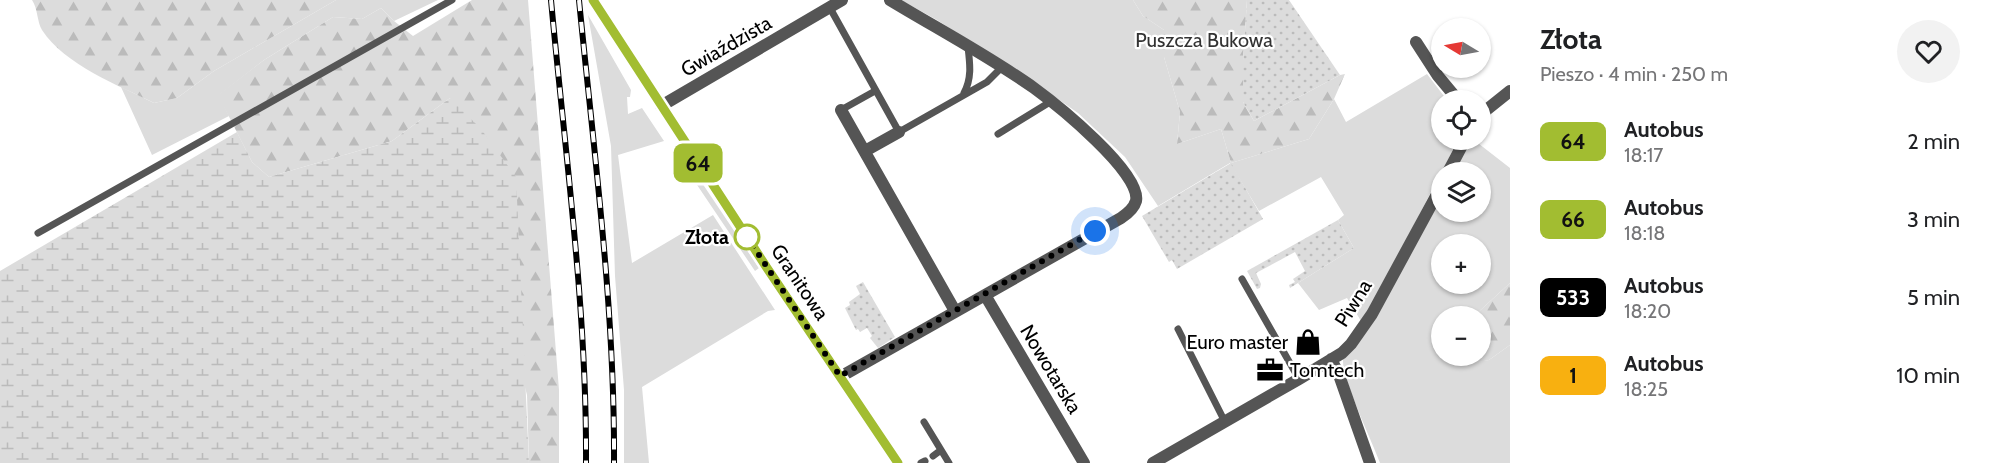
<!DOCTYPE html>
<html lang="pl">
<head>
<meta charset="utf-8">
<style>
	:root { --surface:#fff; --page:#f2f2f2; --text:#202124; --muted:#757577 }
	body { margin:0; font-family:Cabin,sans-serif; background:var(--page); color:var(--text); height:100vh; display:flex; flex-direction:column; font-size:22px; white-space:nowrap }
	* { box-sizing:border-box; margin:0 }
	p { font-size:20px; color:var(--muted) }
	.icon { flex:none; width:33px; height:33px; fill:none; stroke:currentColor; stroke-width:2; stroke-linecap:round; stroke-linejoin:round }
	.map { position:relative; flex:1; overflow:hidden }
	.sheet { display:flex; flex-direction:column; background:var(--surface); width:480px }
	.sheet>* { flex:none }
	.badge { padding:0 12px; border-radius:9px; font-size:21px; line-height:39px }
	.needle { width:39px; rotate:280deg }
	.controls { position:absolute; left:1431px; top:18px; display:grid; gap:12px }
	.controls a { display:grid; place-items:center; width:60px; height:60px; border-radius:50%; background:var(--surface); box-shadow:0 2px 4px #0004; font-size:30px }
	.you { position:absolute; width:30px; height:30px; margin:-15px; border:4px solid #fff; border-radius:50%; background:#1a73e8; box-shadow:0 0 0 9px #1a73e833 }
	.map>.badge { position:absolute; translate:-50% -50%; box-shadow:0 0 0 3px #fff }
	.round { display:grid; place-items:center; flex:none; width:63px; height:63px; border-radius:32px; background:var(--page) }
	.summary { display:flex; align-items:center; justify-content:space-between; height:102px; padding:0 30px }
	h1 { font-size:28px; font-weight:700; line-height:45px }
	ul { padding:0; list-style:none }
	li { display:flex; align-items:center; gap:18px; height:78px; padding:0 30px }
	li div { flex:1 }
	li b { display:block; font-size:22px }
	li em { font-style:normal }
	li .badge { min-width:66px; font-weight:700; text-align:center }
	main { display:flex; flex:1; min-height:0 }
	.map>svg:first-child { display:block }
</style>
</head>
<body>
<main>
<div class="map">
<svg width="1510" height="463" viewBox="0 0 1510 463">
	<defs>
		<pattern id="forest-firs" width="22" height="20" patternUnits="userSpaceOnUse" patternTransform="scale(1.5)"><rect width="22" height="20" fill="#dcdcdc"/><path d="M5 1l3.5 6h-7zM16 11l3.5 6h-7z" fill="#bbb"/></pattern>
		<pattern id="wetland-marsh" width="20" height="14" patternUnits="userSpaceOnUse" patternTransform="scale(1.5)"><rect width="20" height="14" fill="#dcdcdc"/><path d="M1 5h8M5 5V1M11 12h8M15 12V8" fill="none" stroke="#bbb"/></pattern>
		<pattern id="garden-dots" width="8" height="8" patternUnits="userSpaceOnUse" patternTransform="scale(1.5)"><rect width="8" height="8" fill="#dcdcdc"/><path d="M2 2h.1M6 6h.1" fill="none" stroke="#bbb" stroke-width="1.8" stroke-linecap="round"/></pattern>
	</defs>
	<rect width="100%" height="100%" fill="#fff"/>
	<path fill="#dcdcdc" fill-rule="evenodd" d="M336 0H438L394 21 381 8 362 19 333 17 264 60 219 95 229 116 152 155 121 87 154 103 177 98 214 71Z
		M901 0H1133L1143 16 1164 30V57L1180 112 1177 144 1221 129 1231 163 1309 139 1334 99 1346 122 1427 74 1447 100H1442V140H1458L1378 294 1361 321 1347 298 1319 310 1298 283 1354 248 1338 220 1344 215 1321 177 1259 211 1230 163 1158 206 1125 157 1078 113 1029 79 937 20Z
		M588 15 631 90 630 97H627L628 114 642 108 664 141 618 155 632 263 713 215 775 310 768 311 642 387 649 463H624V390L615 276 611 146Z
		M1471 140H1474L1510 168V283L1474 316H1442V356H1469V363L1489 360 1510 345V463H1380C1372 441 1341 377 1343 359L1441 195 1442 212H1480V172H1453ZM1442 244H1480V284H1442Z
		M693 172 696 174 759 268 755 271 689 173Z"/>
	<path fill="url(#forest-firs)" d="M32 0H336L214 71 177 98 154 103C118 85 65 65 42 30 37 22 38 9 32 0Z
		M472 0H528L559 390V463H529L527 395 450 98 392 141 269 177 252 162 218 95 264 60 333 17 362 19 381 8 394 21 413 36Z
		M1133 0H1247L1243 60V102L1254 121 1340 75 1345 74 1334 99 1309 139 1231 163 1221 129 1177 144 1180 112 1164 57V30L1143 16Z
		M1510 283V345L1489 360 1469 364V356H1480V316H1474Z"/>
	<path fill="url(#wetland-marsh)" d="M450 98 481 129 516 177 529 463H0V271L237 132 252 162 269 177 392 141Z"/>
	<path fill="url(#garden-dots)" d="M1247 0H1289L1340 75 1254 121 1243 102V60Z
		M1231 163 1263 219 1177 269 1172 260 1169 262 1142 216Z
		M1338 220 1354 248 1290 288 1289 285 1295 282 1293 279 1305 271 1295 252 1256 273 1261 284 1260 288 1257 289 1247 271Z
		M863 282 895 337 878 348 870 338 872 336 867 328 860 332 858 329 856 330 845 308 850 305 849 302 860 294 856 286Z"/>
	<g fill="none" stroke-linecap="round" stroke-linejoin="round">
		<path stroke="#555" stroke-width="7" d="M830 8 899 132 987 82 1002 67
			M964 93C972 78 970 64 968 47
			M841 110 875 91
			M998 134 1050 102
			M38 233 452 0
			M1242 279 1299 379
			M1178 329 1225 422
			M924 422 949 463
			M933 456 941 450
			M921 463 925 461"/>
		<path stroke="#555" stroke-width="12" d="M1416 42 1438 76 1458 100
			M661 106 842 0
			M841 110 955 311
			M1480 115 1510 91
			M865 151 899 132
			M1448 172 1465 140
			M985 295 1084 463
			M1331 359 1339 375 1370 463
			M840 377 1121 218C1127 214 1134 208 1136 201 1142 173 1056 104 1034 88 989 56 938 29 890 0
			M1153 463 1299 379 1342 353 1351 344 1372 314 1442 185"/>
		<path stroke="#222" stroke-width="12" d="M593 0 767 268 898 463"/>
		<defs>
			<path id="rail" d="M551 0C565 153 587 309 586 463
				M579 0C594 154 615 308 614 463"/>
		</defs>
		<use href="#rail" stroke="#000" stroke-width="6"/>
		<use href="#rail" stroke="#fff" stroke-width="4" stroke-dasharray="11" stroke-linecap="butt"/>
	</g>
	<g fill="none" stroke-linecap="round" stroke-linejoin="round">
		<defs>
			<path id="line" d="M593 0 767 268 898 463"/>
		</defs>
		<use href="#line" stroke="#fff" stroke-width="14"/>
		<use href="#line" stroke="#a2bd31" stroke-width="9"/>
		<path stroke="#000" stroke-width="6" stroke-dasharray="0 10.8" d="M747 237 840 376 1095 231"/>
	</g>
	<defs>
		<symbol id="shop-bare" viewBox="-9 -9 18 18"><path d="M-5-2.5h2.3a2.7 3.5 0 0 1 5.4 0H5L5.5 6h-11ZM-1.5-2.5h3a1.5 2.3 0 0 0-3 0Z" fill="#000" stroke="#fff" stroke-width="2.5" paint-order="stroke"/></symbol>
		<symbol id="office-bare" viewBox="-9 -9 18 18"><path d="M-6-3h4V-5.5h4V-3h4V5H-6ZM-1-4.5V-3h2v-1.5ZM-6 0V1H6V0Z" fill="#000" stroke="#fff" stroke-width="2.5" paint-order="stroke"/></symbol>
	</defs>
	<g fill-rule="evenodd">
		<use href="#shop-bare" x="1289" y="323" width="38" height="38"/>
		<use href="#office-bare" x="1251" y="351" width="38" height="38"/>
	</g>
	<circle fill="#fff" stroke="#a2bd31" stroke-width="3" cx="747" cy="237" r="12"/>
	<g text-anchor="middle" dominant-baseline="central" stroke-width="4.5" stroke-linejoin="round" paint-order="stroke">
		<g font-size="20" fill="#333" stroke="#fff">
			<text x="1204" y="40">Puszcza Bukowa</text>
		</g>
		<g font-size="20" fill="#000" stroke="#fff">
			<text transform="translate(726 46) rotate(-30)">Gwiaździsta</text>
			<text transform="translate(800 282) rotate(56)">Granitowa</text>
			<text transform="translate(1353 303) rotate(-58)">Piwna</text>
			<text transform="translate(1051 369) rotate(59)">Nowotarska</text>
		</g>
		<g font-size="20" font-weight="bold" fill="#000" stroke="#fff" text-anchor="end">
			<text x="729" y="237">Złota</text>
		</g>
		<g font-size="20" fill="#000" stroke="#fff" text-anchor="end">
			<text x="1288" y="342">Euro master</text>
			<text x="1290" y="370" text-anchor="start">Tomtech</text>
		</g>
	</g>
</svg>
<div class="controls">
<a><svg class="needle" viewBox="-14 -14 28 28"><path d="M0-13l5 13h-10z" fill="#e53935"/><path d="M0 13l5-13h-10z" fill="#757577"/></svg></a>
<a><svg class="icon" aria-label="locate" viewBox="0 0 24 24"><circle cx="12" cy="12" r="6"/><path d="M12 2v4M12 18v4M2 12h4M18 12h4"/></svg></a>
<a><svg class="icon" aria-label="layers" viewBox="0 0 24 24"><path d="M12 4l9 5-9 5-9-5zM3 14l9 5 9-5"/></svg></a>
<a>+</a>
<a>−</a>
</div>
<div class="you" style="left:1095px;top:231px"></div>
<b class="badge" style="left:698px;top:163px;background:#a2bd31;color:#111">64</b>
</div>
<section class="sheet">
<div class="summary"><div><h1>Złota</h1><p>Pieszo · 4 min · 250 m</p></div><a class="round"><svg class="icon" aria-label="heart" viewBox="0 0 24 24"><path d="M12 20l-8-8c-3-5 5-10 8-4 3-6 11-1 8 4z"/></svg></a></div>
<ul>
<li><span class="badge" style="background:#a2bd31;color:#111">64</span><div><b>Autobus</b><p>18:17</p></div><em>2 min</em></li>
<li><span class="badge" style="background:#a2bd31;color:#111">66</span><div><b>Autobus</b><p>18:18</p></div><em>3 min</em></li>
<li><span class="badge" style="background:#000;color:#fff">533</span><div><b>Autobus</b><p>18:20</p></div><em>5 min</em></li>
<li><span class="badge" style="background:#f8b010;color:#111">1</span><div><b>Autobus</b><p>18:25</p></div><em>10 min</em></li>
</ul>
</section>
</main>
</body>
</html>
